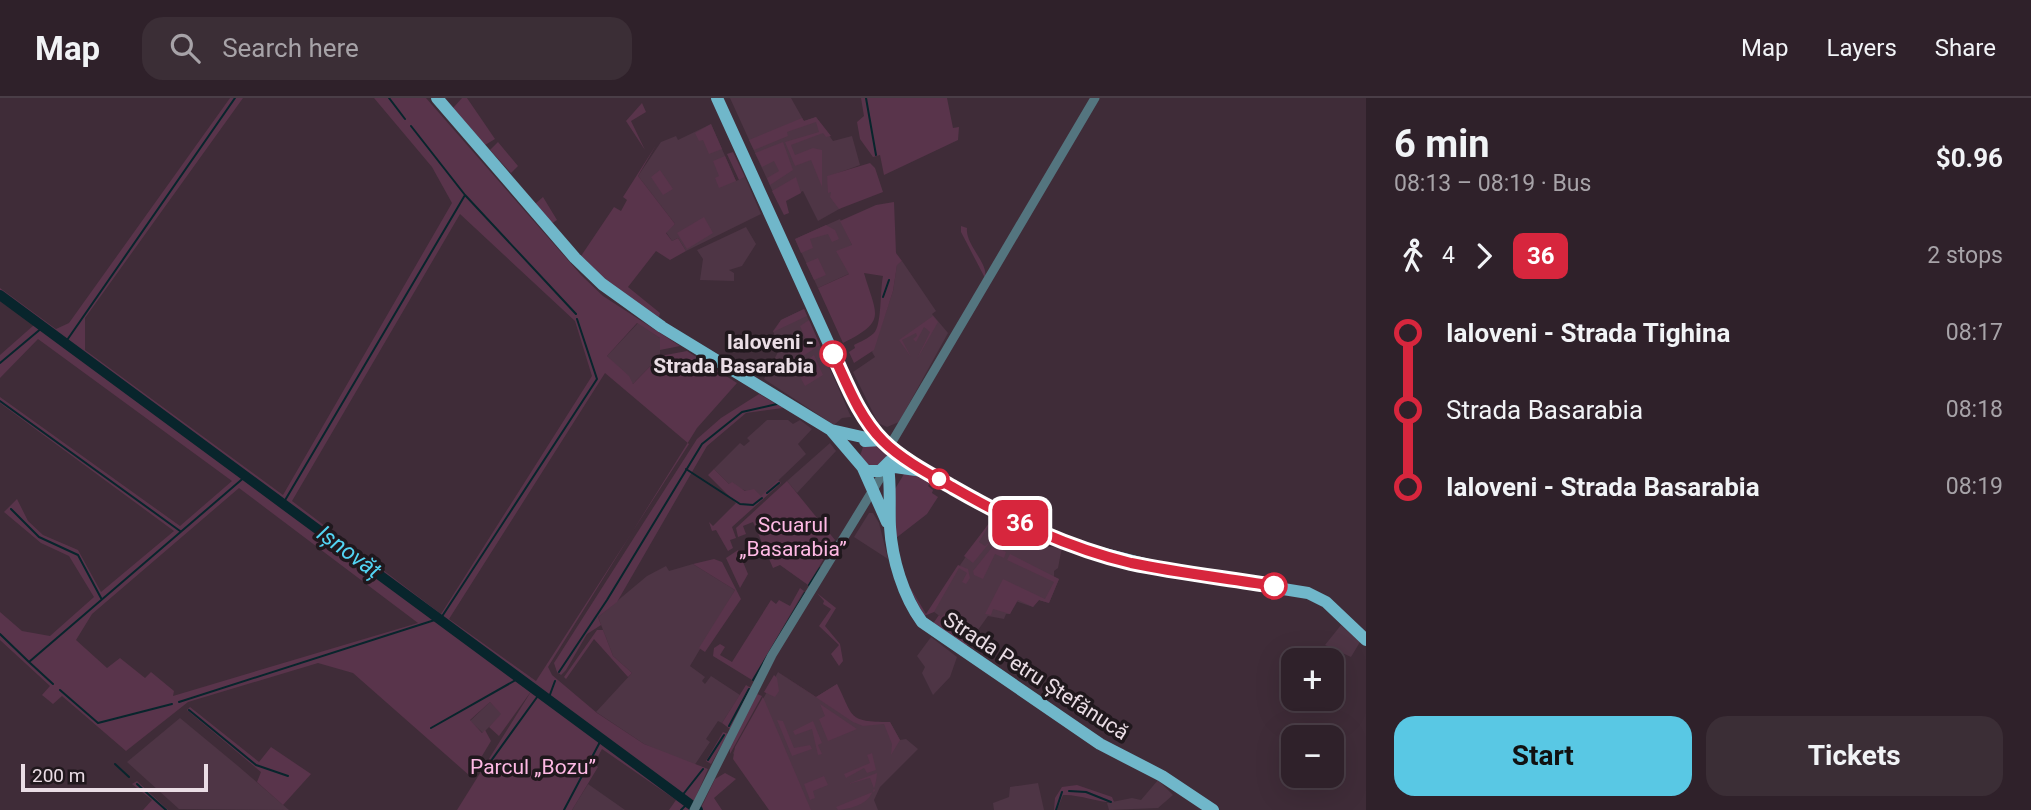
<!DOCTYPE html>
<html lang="en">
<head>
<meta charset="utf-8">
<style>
	:root { --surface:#2f212a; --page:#3b2e36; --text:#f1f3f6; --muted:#a7a3a8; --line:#4a3e47; --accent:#59c8e4 }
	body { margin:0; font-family:Roboto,sans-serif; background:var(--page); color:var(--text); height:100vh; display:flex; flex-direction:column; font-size:26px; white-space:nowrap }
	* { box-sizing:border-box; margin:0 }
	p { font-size:23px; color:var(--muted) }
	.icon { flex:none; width:38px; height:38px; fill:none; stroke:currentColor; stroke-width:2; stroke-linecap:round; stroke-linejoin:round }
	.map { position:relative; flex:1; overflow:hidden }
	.panel { display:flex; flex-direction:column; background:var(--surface); width:665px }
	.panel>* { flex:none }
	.badge { padding:0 14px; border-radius:10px; font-size:24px; line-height:46px }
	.controls { position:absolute; left:1281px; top:550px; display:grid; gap:14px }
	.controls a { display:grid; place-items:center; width:63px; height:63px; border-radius:14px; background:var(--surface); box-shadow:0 7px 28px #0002,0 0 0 2px var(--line); font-size:35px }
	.scale { position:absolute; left:21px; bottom:18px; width:187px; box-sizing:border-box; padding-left:7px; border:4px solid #eadde5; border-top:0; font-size:19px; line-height:24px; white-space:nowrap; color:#eadde5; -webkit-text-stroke:5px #20181d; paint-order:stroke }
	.map>.badge { position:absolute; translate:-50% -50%; box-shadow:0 0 0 4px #fff }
	.legs { display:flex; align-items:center; gap:10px; height:77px; padding:0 28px; font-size:23px }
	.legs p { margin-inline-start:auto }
	.headline { display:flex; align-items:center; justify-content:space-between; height:119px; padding:0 28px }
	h1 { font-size:38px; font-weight:700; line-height:52px }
	.action { display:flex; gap:14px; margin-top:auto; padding:14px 28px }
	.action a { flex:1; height:80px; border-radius:21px; background:var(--accent); color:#111; font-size:28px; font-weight:700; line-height:80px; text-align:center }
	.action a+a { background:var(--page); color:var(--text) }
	ul { padding:0 28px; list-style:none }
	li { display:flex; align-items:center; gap:24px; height:77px; font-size:26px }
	li i { display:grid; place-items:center; width:10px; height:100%; margin:0 9px; background:currentColor }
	li i::after { content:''; width:18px; height:18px; margin:-9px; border:5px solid; border-radius:50%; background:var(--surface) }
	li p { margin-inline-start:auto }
	li:first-child i { background:linear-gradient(#0000 50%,currentColor 0) }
	li:last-child i { background:linear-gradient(currentColor 50%,#0000 0) }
	header { display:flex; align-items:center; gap:42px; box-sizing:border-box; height:98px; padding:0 35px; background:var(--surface); border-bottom:2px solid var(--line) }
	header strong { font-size:33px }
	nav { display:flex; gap:38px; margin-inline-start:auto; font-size:24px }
	.search { width:490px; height:63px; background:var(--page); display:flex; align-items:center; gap:18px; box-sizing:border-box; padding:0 24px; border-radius:21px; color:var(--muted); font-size:26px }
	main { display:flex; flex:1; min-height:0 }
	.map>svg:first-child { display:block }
</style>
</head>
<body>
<header>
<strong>Map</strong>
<div class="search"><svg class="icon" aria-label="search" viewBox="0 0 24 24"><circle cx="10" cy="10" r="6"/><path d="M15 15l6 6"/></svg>Search here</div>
<nav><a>Map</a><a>Layers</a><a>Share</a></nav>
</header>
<main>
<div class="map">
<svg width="1366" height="712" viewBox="0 0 1366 712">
	<rect width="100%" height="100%" fill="#3f2c38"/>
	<path fill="#4e3545" d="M730 0H791L804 23 816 19 833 43 852 38 860 67 827 79 841 110 818 123 803 93 778 105Z
		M711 26 736 83 745 79 761 116 686 153 678 140 672 143 666 134 675 126 638 78 661 44 676 38 678 42Z
		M840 121 852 147 855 173 818 190 795 141Z
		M746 129 756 146 742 168 729 172 734 175V183L700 182 703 161 697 152Z
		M902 163 936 213 932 216 948 235 899 324 887 329 878 325 853 274 875 259 872 254 893 193 897 166Z
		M804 211 851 319 842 320 834 327 764 281 780 250 773 233 781 222Z
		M638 225 660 240V258L633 286 607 258Z
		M767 322H788L793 326 800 322 812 331 798 346 806 356 761 399 729 386 714 371 740 345 744 348 750 343 747 340Z
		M830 345 836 353 797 395 787 383Z
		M869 415H873L879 425 888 461 854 439Z
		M993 419 1006 425 1004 429 1049 449H1062L1058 470 1054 473V479L1059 481 1049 505 1039 502 1033 509 1015 503 1010 516H1006L1004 521 988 518 965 550 941 519 930 511Z
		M693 466 735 492 690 568 705 579 702 583 705 586 711 578 740 597 722 625 718 623 706 641 710 644 694 668 644 646 596 614 632 575 613 558 598 519 647 478 666 468 669 473Z
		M1341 527 1360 544 1351 559 1325 547Z
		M931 539 957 559 950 579 933 597 922 575 925 569 917 558Z
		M778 574 816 599 837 586 845 610 855 621 864 624H890L900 642 906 641 918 651 880 689 874 702 878 712H770L733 655Z
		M490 604 502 616 483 635 470 623Z
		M180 620 238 668 289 712 179 711 127 664Z
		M1158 682 1173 697 1158 710 1109 712 1107 705 1132 700 1141 702Z
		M1038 685 1044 712H994L993 705 1009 699 1010 689Z
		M588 686 625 712H572Z"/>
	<path fill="#59344b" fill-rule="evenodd" d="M230 0H243L85 220V252L283 397 452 105 432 69 374 0H426L581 177 603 198 680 248 660 252V240L637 225 607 258 629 278 633 286 660 258 687 253 737 285 697 330 548 569 552 577 597 615 644 646 708 671 690 712H669L676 702 602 651 594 666 598 669 572 712H457L532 592 499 638 489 629 501 616 490 604 470 622 482 635 485 632 491 643 470 678 353 575 318 565 188 604 126 653 62 598 53 606 42 597 50 588 0 542V514L22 533 50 538 94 499 69 458 41 445 4 414 17 401 28 423 43 437 78 452 101 494 174 433 0 305V299L180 428 232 383 38 241 0 280V257L34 227 0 202V190L56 231 69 225ZM460 116 575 223 592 278 441 516 292 403ZM605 275 689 346 536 583 449 521ZM239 390 418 525 173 598 174 593 151 574 145 580 120 560 107 570 76 542 92 516Z
		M462 0H467L495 41 485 47 453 10Z
		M861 0H947L953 30 959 29 958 42 884 77 880 57 873 59 860 41 857 24 864 18Z
		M642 5 646 14 631 23 645 52 626 23Z
		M816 19 831 38 826 39 823 35 791 47 795 57 813 50 822 52V89L811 62 795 68 785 44 819 34 816 24 787 34 788 38 754 52 749 42 802 20 804 23Z
		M711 26 722 51 709 56 703 42 699 43 695 35Z
		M498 44 518 68 511 75 490 52Z
		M783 44 793 72 770 87 767 80 779 73 774 63 762 69 755 55Z
		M656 47 638 78 675 126 666 135 672 143 678 140 686 153 670 162 656 153 628 189 660 215 659 219 614 190 581 158 614 109 621 113 627 102 623 99Z
		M733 54 745 79 739 82 727 56Z
		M725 58 736 83 719 90 715 80 719 78 713 63Z
		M870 65 875 70 883 94 839 111 830 99 831 94 828 95 827 78Z
		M660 72 673 91 663 97 651 79Z
		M796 79 801 95 786 103 789 115 784 117 772 93Z
		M543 99 557 122 551 126 535 106Z
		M894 104 896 155 902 163 897 167 893 193 874 252 854 265 849 254 855 250 854 247C860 244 869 240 874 235 882 227 880 191 883 178L864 175C876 217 888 223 843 245L818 190 849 176 836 153 852 147 840 123 876 107Z
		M704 119 713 135 687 151 677 135Z
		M826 127 835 132 839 141 832 144 828 136 810 141 813 150 801 155 795 141Z
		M961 128 967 130C965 147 989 165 985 180L961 134Z
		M818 160 826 177 814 182 806 165Z
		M804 211 807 218 773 234 781 222Z
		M933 218 938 224 917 261 930 234 924 229 916 244 913 241 917 238 916 235 902 242 911 259 899 242Z
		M809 222 820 247 803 258 788 245 792 244 795 250 807 245 800 228Z
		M814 257 823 277 805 288 799 277 805 271 801 266Z
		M759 296 783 310 746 315 707 348 617 504 598 519 601 527 587 536 566 572 561 577 557 574 554 565 697 341 721 320Z
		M871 344 886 351 888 359 872 372 860 358 863 349Z
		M714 371 729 386 732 384 745 393 754 391 761 398 778 382 781 385 732 429 736 440 730 442 733 450 728 453 716 432 712 433 709 424 713 428 736 405 708 377Z
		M904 376H916L930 385 928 388 933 392 932 395 938 399 927 416 896 440 895 391Z
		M787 383 835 442 808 487 780 467 773 470 753 424 743 428 746 436 738 439 736 430Z
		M994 419 979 444 985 448 991 443 973 465 964 458Z
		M993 448 1006 454 1004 460 995 456 983 481 974 477 973 473Z
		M738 452 748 476 740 490 726 460Z
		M1010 456 1059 481 1049 505 1039 502 1033 509 1018 502 1010 516 993 511 991 517 985 516 1003 481 1045 501 1054 484 1007 462Z
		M714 461 722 464 741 501 705 554 699 550 735 492 693 466Z
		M958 467 968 471 970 480 966 486 962 484 967 475 959 470 934 514 924 518 907 484 926 516Z
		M800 490 804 493 752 582 713 558 714 550 720 546 725 549 720 557 732 564 771 502 776 506 779 502 790 508Z
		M817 495 836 510 825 528 840 546 843 563 839 568 831 556 839 547 819 528 831 511 823 506 824 503Z
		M945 515 974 535 965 550 932 527 939 517 941 519Z
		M597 532H603L613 558 632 575 628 579 594 541 566 581 564 579Z
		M778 574 816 599 837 586C854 619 847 624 890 624L900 642 891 657 892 646 884 626 863 628 853 624Z
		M774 577 777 580 779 593 775 599 764 594Z
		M746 587 751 590 730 631 722 625Z
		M757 596 762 598 730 656V647Z
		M763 599 811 712H769L733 661 735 649Z
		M820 606 857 631 828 643 819 621 825 618Z
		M190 609 259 664 271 649 311 676 283 707 257 684 261 674 187 612Z
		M777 622 783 623 794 650 810 647 812 651 792 658Z
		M813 623 822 645 818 647 822 656 818 657 812 631 795 637 793 633Z
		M723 634 728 636 711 666 706 663Z
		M872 655 876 672 867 675 864 670 846 680 844 676 870 665 867 657Z
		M725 675 736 681 714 700 722 712H700L715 681Z
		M877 675C875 701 864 709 838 712L836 709 875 693 870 680 848 686Z
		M824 678 828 687 813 693 815 700 810 702 804 686Z
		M137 683 168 712H143L152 702 132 686Z
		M1077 687 1112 699 1114 704C1104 706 1079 696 1063 697L1057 712H1054L1055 700 1062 689Z"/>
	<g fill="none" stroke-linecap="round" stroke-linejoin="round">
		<path stroke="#08252c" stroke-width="2" d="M389 0 405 21
			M866 0 876 57
			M411 28 465 97 576 216
			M883 199 889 182
			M65 245 235 0
			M0 265 43 229
			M0 303 180 433
			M686 371 740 406 753 407 762 400
			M767 395 779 385
			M284 404 465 97
			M11 411 39 439 78 457 101 500
			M809 487 820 470
			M0 536 29 564 247 377
			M29 564 53 586
			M559 574 607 502 702 346 742 314 777 306
			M753 582 805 495
			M60 592 98 625 172 606
			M548 602 555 583
			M179 604 441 520 597 281 577 221
			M189 612 256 667 288 678
			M729 628 749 591
			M431 630 521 579
			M708 662 724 637
			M115 666 129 679
			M488 667 540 595
			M137 686 166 712
			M1069 693 1086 694 1111 704
			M681 699 703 671
			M564 712 601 642
			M681 712 688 705
			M1056 712 1062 694"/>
		<path stroke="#08252c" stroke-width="10" d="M0 197 698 712"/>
		<path stroke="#54757f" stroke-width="9" d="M889 349 1095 0
			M694 712 772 557 887 369"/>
		<path stroke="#70b7ca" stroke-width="12" d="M437 0 575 160 602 186 662 229 831 332 871 341
			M717 0 853 299 881 342
			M831 332 866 373H880L890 363
			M865 343 881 342 926 374 985 408 1033 432 1093 453 1177 474 1308 495 1326 504 1366 542
			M888 368C891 388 889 409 890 429 892 461 903 498 922 524L1100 646 1162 678 1213 712
			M888 368 923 373
			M863 370 887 424"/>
	</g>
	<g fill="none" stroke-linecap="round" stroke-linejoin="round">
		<defs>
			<path id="line-1" d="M833 256C847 286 859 319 883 343 902 362 931 377 954 390 1010 422 1068 450 1131 465 1178 475 1226 480 1274 488"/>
		</defs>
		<use href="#line-1" stroke="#fff" stroke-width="16"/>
		<use href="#line-1" stroke="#d7263d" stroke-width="10"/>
	</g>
	<g fill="#fff" stroke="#d7263d" stroke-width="3.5">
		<circle cx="833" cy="256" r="12"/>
		<circle cx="939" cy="381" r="9"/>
		<circle cx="1274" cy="488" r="12"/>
	</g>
	<g text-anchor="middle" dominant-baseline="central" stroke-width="7" stroke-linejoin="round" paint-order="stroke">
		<g font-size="21" font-weight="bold" fill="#eadde5" stroke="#20181d" text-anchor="end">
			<text x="814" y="244">Ialoveni -<tspan x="814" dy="24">Strada Basarabia</tspan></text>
		</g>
		<g font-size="21" fill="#feb9e4" stroke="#20181d">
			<text x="793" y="427">Scuarul<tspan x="793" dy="24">„Basarabia”</tspan></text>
			<text x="533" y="669">Parcul „Bozu”</text>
		</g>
		<g font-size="21" fill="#eadde5" stroke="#20181d">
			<text transform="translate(1036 578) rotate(33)">Strada Petru Ștefănucă</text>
		</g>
		<g font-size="23" font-style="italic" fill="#52d4f3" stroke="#20181d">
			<text transform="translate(349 454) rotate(36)">Ișnovăț</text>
		</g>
	</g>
</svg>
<div class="controls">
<a>+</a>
<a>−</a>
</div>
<div class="scale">200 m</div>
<b class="badge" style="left:1020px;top:425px;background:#d7263d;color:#fff">36</b>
</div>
<section class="panel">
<div class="headline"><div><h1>6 min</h1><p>08:13 – 08:19 · Bus</p></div><b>$0.96</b></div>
<div class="legs"><svg class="icon" aria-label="walk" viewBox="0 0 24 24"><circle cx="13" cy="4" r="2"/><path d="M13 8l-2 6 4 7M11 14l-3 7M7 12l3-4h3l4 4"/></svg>4<svg class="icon" aria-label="forward" viewBox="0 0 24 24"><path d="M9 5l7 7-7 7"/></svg><b class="badge" style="background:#d7263d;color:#fff">36</b><p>2 stops</p></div>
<ul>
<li><i style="color:#d7263d"></i><b>Ialoveni - Strada Tighina</b><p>08:17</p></li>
<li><i style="color:#d7263d"></i><span>Strada Basarabia</span><p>08:18</p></li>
<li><i style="color:#d7263d"></i><b>Ialoveni - Strada Basarabia</b><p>08:19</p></li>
</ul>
<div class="action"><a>Start</a><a>Tickets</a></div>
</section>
</main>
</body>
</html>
